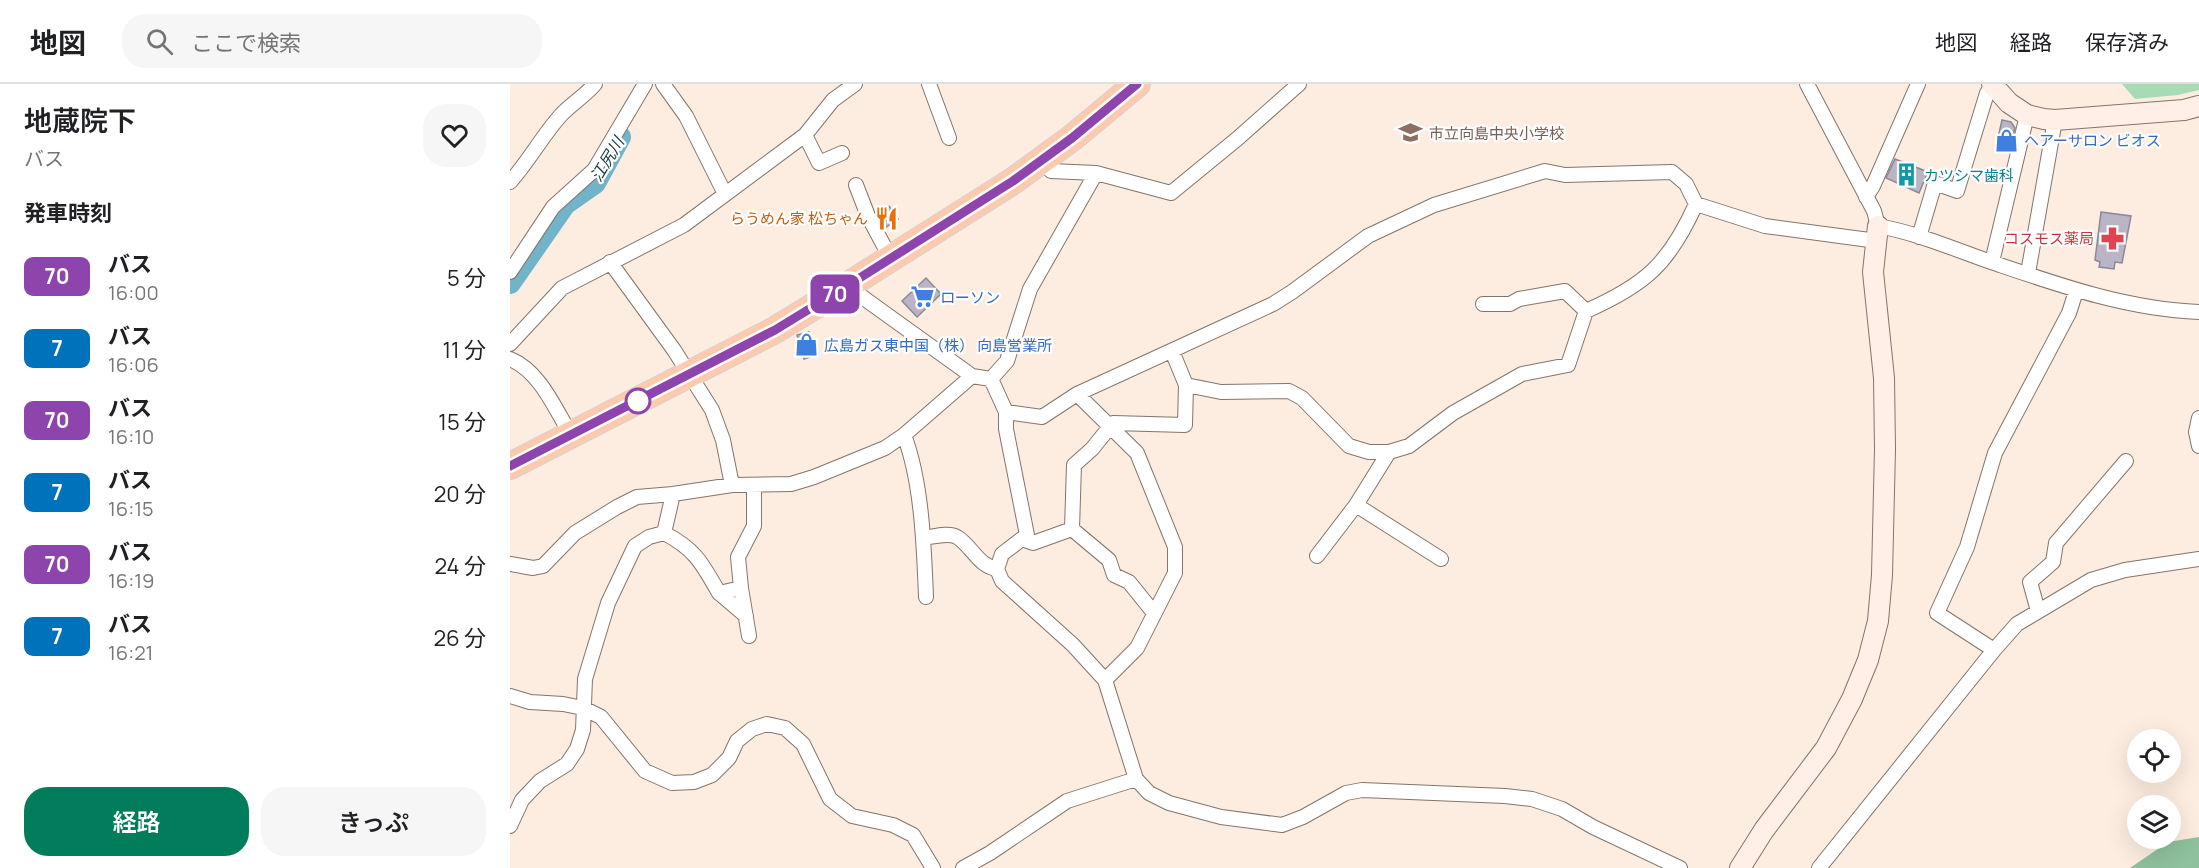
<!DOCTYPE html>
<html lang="ja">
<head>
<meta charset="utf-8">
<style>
	:root { --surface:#fff; --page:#f6f6f6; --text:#202124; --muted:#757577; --line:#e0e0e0; --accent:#017d5b }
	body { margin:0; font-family:Manrope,"Noto Sans JP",sans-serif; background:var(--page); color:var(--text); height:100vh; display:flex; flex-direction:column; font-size:22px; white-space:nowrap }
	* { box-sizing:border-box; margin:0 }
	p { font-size:20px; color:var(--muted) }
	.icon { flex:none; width:33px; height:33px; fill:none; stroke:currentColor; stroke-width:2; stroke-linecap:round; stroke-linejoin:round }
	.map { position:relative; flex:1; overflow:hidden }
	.drawer { display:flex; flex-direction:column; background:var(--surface); width:510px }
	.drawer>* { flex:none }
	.badge { padding:0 12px; border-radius:9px; font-size:21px; line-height:39px }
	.fabs { position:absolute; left:1617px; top:645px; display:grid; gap:12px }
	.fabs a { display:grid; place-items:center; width:54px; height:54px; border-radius:50%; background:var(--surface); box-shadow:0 6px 24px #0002; font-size:30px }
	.map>.badge { position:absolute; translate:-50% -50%; box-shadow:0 0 0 3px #fff }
	h2 { padding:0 24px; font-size:22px; line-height:54px }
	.round { display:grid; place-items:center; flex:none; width:63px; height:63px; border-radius:24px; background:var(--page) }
	.summary { display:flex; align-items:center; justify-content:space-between; height:102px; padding:0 24px }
	h1 { font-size:28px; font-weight:600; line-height:45px }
	.primary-button { display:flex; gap:12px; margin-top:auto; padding:12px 24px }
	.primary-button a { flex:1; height:69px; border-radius:24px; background:var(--accent); color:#fff; font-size:24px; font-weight:600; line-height:69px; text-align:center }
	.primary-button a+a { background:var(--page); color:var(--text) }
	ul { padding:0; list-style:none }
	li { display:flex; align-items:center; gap:18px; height:72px; padding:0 24px }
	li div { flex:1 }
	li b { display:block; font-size:22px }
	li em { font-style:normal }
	li .badge { min-width:66px; font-weight:700; text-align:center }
	header { display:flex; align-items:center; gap:36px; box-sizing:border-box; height:84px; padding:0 30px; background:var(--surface); border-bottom:2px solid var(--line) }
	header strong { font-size:28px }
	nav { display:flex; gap:33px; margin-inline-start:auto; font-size:21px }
	.search { width:420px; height:54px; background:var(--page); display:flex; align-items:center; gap:15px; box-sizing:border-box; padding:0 21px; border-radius:24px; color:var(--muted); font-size:22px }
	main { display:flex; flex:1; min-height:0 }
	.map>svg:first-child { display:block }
</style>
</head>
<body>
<header>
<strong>地図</strong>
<div class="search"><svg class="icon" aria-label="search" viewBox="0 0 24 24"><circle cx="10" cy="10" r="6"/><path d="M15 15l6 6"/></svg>ここで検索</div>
<nav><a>地図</a><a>経路</a><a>保存済み</a></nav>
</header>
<main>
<section class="drawer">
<div class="summary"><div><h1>地蔵院下</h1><p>バス</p></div><a class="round"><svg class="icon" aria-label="heart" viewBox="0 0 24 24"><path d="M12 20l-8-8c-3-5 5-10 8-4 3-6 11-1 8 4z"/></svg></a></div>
<h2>発車時刻</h2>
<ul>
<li><span class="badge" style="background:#8e44ad;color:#fff">70</span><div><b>バス</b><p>16:00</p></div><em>5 分</em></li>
<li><span class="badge" style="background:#0072bc;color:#fff">7</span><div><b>バス</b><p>16:06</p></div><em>11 分</em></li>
<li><span class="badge" style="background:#8e44ad;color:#fff">70</span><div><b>バス</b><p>16:10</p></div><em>15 分</em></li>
<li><span class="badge" style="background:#0072bc;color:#fff">7</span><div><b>バス</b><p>16:15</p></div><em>20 分</em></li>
<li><span class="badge" style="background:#8e44ad;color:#fff">70</span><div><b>バス</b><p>16:19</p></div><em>24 分</em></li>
<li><span class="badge" style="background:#0072bc;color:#fff">7</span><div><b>バス</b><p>16:21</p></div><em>26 分</em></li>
</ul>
<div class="primary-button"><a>経路</a><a>きっぷ</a></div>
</section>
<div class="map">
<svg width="1689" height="784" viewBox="0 0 1689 784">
	<rect width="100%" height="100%" fill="#fdede0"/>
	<path fill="#a7dbb6" d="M1612 0H1689V6L1668 11 1625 15Z"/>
	<path fill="#8fc19e" d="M1689 753V784H1620L1658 758Z"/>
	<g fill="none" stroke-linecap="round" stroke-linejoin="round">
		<path stroke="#71b3c8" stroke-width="22" d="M0 199 55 120 85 99 110 53"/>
	</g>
	<path fill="#b9b5c6" stroke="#8c8898" stroke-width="1.5" d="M1492 36 1501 38 1505 44 1499 66 1486 63Z
		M1385 75 1418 88 1409 109 1376 94Z
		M379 122 388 135 375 144 367 130Z
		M1591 128 1621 132 1612 179 1605 178 1604 185 1589 183 1590 178 1585 176Z
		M416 194 431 210 407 233 392 217Z
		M299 248 306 271 294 275 287 251Z"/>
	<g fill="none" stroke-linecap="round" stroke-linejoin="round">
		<defs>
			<path id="street" d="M153 0 176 32 215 110
				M419 0 439 54
				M1297 0 1364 127 1368 142C1407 149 1444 165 1481 178 1549 201 1616 225 1689 228
				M295 51 309 79 332 69
				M532 76 541 87 586 89 661 109 727 55 789 0
				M0 98C19 77 32 52 51 31 61 20 75 12 85 0
				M346 101 358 132 381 175
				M1356 113 1363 102 1408 0
				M1409 153 1425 99 1447 107 1477 9 1483 1
				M100 178 164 266 202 326 213 356 222 401
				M1482 178 1517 31
				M0 188 43 123 84 86 135 0
				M1518 189 1545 36
				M337 202 462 292 481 295 497 277 520 205 586 89
				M973 220H1000L1009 215 1055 207 1076 227
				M0 260 52 204 174 141 295 51 323 16 345 0
				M0 275C30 287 45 325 61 351
				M481 295 496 328V345L517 451 492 470 487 485 492 497 563 561 595 596 626 695 639 709 659 719 711 733 772 741 793 733 836 709 852 706 995 712 1022 715 1052 725 1083 743 1170 784
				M676 301 711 308 779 307 792 314 839 362 859 368H879L899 362 943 329 1012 290 1058 281 1076 227C1135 201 1159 180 1186 120
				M567 310 627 369 665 463V489L627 564 595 596
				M496 328 532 333 567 310 763 220 782 208 858 152 924 121 1035 87 1055 91 1162 88 1176 100 1186 120 1255 142 1367 157
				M1689 334 1686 348 1689 362
				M394 351C412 398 414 463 416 513
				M879 368 846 421 931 475
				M562 445 599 476 604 491 619 498 644 529
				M154 449 163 410 222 401 281 400 304 393 375 364 394 351 462 292
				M413 454C423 453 438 448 447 453 462 462 468 482 487 485
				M512 455 523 459 562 445 564 381 582 365 603 339 675 341 676 301 662 267
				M807 472 846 421
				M0 480 23 484 33 482 65 449 107 423 127 413 163 410
				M231 504 239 552
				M209 509 236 532
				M1528 527 1520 498 1543 478 1546 459 1616 377
				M1484 566 1427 529 1457 463 1485 369 1559 229 1566 207
				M0 612 20 618 53 620 73 624 91 633 135 687 162 699 184 698 202 691 219 674 227 657 242 645 257 640 275 644 293 660 320 715 342 732 383 741 403 751 423 784
				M0 742 12 716 30 697 57 680 67 665 73 646 75 595 98 519 125 462 139 453 154 449C185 465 192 479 209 509L231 504 228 473 244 442V401
				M453 784 480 769 557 717 626 695
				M1309 784 1484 566 1507 540 1581 496 1615 486 1689 475"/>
			<path id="secondary" d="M1482 0 1499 19 1517 31 1534 35 1545 36 1674 26 1689 22
				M1230 784 1254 746 1316 664 1342 615 1358 576 1368 537 1372 491 1375 365 1374 294 1363 188 1368 142"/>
			<path id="highway" d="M0 382 265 246 337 202 503 97 562 54 627 0"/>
		</defs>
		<use href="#street" stroke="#837569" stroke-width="16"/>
		<use href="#secondary" stroke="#837569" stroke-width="22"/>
		<use href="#highway" stroke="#d4d2d1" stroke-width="28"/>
		<use href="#street" stroke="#fff" stroke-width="14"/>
		<use href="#secondary" stroke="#ffefe7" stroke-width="20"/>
		<use href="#highway" stroke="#fecaae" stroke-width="26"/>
	</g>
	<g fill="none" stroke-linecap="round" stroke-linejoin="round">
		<defs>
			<path id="line" d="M0 382 265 246 337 202 503 97 562 54 627 0"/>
		</defs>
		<use href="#line" stroke="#fff" stroke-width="14"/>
		<use href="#line" stroke="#8e44ad" stroke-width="9"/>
	</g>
	<defs>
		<symbol id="school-bare" viewBox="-9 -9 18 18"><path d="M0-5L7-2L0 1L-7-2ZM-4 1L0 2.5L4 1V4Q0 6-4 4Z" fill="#8d6e63" stroke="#fdfdfd" stroke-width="2.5" paint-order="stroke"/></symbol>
		<symbol id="shop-bare" viewBox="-9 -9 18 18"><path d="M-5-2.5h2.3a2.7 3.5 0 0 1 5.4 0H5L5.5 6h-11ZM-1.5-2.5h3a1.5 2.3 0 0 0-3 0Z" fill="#3f7fe0" stroke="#fdfdfd" stroke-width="2.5" paint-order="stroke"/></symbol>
		<symbol id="building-bare" viewBox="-9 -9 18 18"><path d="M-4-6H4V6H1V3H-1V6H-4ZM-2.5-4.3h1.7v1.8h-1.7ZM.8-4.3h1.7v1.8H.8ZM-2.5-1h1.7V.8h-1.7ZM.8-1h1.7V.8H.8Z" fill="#0f9aa8" stroke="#fdfdfd" stroke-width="2.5" paint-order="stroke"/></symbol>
		<symbol id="restaurant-bare" viewBox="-9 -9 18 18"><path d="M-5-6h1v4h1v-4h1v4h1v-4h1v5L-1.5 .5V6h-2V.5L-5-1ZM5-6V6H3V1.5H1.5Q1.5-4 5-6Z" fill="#e8710a" stroke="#fdfdfd" stroke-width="2.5" paint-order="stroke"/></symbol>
		<symbol id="pharmacy-bare" viewBox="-9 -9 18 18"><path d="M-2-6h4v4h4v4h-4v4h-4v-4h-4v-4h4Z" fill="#e0444e" stroke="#fdfdfd" stroke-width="2.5" paint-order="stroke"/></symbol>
		<symbol id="supermarket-bare" viewBox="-9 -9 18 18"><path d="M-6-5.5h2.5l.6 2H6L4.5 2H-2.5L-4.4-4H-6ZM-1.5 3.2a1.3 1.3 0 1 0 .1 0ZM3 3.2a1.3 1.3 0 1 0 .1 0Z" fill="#3f7fe0" stroke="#fdfdfd" stroke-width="2.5" paint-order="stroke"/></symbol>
	</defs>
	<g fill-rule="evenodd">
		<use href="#school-bare" x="884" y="32" width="33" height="33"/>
		<use href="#shop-bare" x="1480" y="40" width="33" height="33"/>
		<use href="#building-bare" x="1380" y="74" width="33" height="33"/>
		<use href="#restaurant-bare" x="360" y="118" width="33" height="33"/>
		<use href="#pharmacy-bare" x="1586" y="138" width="33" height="33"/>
		<use href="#supermarket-bare" x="396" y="196" width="33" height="33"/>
		<use href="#shop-bare" x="280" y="244" width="33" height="33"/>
	</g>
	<circle fill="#fff" stroke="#8e44ad" stroke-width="3" cx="128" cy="317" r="12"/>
	<g text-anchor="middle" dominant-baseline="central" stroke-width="4.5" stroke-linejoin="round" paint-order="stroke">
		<g font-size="15" fill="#785e54" stroke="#fdfdfd" text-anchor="start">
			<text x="919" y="49">市立向島中央小学校</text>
		</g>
		<g font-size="15" fill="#366cbe" stroke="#fdfdfd" text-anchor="start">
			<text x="1514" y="56">ヘアーサロン ビオス</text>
			<text x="430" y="213">ローソン</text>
			<text x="314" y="261">広島ガス東中国（株） 向島営業所</text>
		</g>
		<g font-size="15" fill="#0d838f" stroke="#fdfdfd" text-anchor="start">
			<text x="1414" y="91">カツシマ歯科</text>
		</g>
		<g font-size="15" fill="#c56008" stroke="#fdfdfd" text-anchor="end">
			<text x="358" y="134">らうめん家 松ちゃん</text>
		</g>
		<g font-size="15" fill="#be3a42" stroke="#fdfdfd" text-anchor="end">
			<text x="1584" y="154">コスモス薬局</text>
		</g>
		<g font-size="16" font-style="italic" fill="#193943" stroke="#fdfdfd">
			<text transform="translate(97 75) rotate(-59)">江尻川</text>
		</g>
	</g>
</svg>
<div class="fabs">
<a><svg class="icon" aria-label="locate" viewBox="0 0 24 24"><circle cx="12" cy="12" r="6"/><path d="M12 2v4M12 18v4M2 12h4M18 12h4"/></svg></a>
<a><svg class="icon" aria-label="layers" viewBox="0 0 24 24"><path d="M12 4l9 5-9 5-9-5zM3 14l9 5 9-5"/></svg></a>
</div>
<b class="badge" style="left:325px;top:210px;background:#8e44ad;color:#fff">70</b>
</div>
</main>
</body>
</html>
